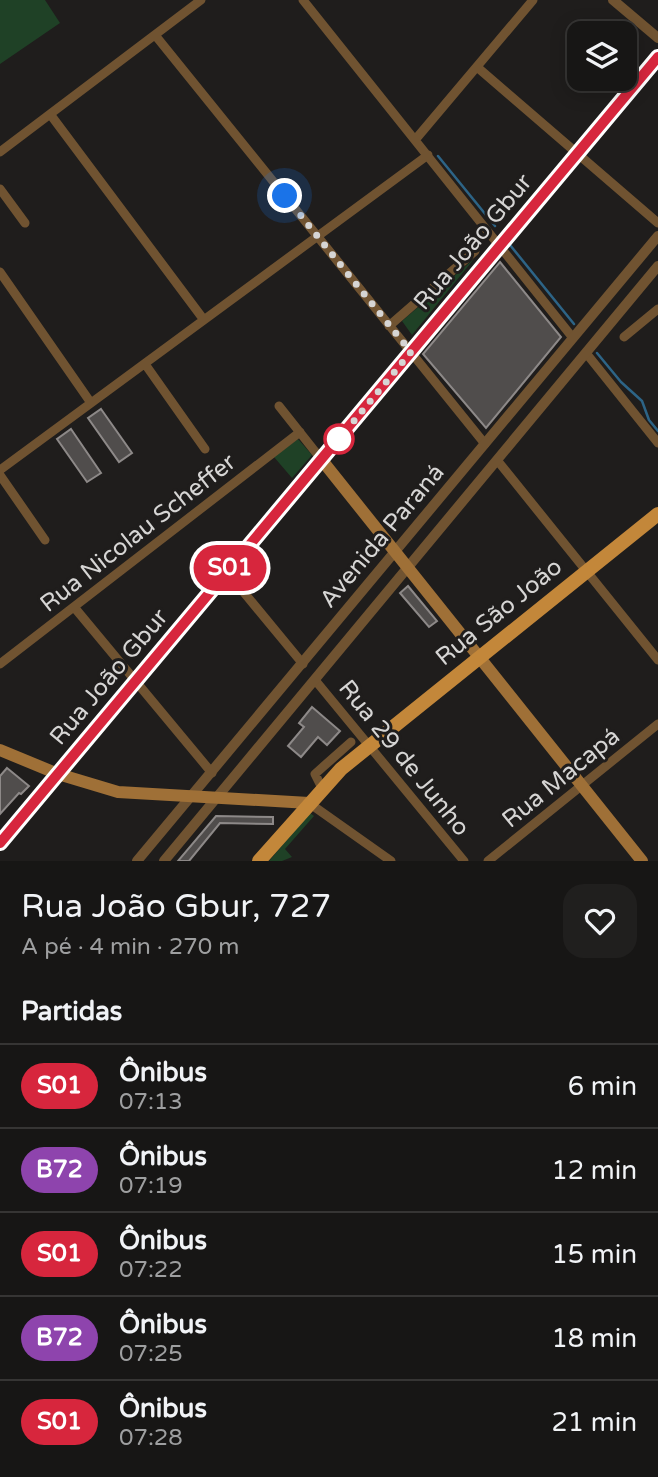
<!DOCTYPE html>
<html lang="pt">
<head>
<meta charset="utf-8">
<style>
	:root { --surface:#171615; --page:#201f1e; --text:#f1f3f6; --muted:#9e9fa0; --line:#363534 }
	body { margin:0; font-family:"Varela Round",sans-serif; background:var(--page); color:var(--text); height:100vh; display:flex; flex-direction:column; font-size:26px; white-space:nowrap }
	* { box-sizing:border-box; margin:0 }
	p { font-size:23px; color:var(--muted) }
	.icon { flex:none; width:38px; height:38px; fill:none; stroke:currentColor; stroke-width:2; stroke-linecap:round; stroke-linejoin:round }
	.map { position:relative; height:861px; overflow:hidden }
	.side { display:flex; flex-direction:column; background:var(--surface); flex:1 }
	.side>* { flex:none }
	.badge { padding:0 14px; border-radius:23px; font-size:24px; line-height:46px }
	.buttons { position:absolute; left:567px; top:21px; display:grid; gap:14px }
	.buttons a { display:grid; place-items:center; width:70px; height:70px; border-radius:14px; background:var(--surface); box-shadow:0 4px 18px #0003,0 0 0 2px var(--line); font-size:35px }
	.you { position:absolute; width:35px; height:35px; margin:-18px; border:5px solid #fff; border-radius:50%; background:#1a73e8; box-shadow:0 0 0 10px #1a73e833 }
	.map>.badge { position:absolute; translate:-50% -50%; box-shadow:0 0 0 4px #fff }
	h2 { padding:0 21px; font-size:26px; line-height:63px }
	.round { display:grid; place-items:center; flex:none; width:74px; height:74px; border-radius:21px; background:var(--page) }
	.overview { display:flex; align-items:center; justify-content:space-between; height:119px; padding:0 21px }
	h1 { font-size:33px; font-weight:600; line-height:52px }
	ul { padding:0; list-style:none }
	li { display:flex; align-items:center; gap:21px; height:84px; padding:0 21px; border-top:2px solid var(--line) }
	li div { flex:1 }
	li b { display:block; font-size:26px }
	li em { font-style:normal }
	li .badge { min-width:77px; font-weight:700; text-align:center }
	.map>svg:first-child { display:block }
</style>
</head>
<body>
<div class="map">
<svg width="658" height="861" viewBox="0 0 658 861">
	<rect width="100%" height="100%" fill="#1f1d1c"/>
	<path fill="#1f4126" d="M0 0H45L60 23 0 64Z
		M474 259 412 335 402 321Z
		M298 439 312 455 292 478 274 457Z
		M310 813 314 816 285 849 292 857 282 861H269Z"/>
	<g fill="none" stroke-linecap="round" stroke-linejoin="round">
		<path stroke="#2d6486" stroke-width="2.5" d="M438 156 495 226
			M510 245 574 324
			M597 353 621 382 642 401 649 420 658 431"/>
	</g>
	<path fill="#504d4c" stroke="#8d8988" stroke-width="2" d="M500 262 561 337 486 428 423 354Z
		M101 409 132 453 119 462 88 418Z
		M71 429 101 473 87 482 57 439Z
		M408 586 437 621 429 627 400 593Z
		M312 707 340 731 327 745 318 737 301 757 288 746 304 727 299 723Z
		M7 768 29 786 21 794 19 793 0 814V776Z
		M216 816 273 817V824L220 823 189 861H178Z"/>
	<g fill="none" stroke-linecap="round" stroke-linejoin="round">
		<path stroke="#705331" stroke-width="9" d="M303 0 573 338
			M155 35 485 444
			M477 67 658 223
			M50 114 204 320
			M415 140 533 0
			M0 152 201 0
			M0 189 25 223
			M0 272 91 403
			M389 326 475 251
			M624 337 658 309
			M586 353 658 443
			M145 364 205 449
			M279 406 321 459
			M497 460 658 660
			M0 470 428 155
			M0 475 45 540
			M227 572 303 664
			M74 607 212 773
			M0 664 300 432
			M315 680 464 861
			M322 788 315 774 351 742
			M309 803 391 861
			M488 861 658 724"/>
		<path stroke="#705331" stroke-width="10" d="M613 0 658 38
			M137 861 658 236
			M164 861 658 266"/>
		<path stroke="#9f7037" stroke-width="12" d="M321 459 642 861
			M0 750 58 774 118 792 309 803"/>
		<path stroke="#c3873a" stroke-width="14" d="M0 843 658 57
			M259 861 341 769 658 514"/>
	</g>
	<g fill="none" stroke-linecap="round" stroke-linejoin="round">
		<defs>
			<path id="line" d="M0 843 658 57"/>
		</defs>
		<use href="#line" stroke="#fff" stroke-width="16"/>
		<use href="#line" stroke="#d7263d" stroke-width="10"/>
		<path stroke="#d6d5d4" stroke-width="7" stroke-dasharray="0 12.6" d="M285 196 411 352 339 439"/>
	</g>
	<circle fill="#fff" stroke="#d7263d" stroke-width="3.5" cx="339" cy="439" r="14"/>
	<g text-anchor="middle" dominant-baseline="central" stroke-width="6" stroke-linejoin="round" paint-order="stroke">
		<g font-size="24" fill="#d6d5d4" stroke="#1f1d1c">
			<text transform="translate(473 242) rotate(-50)">Rua João Gbur</text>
			<text transform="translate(138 533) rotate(-38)">Rua Nicolau Scheffer</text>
			<text transform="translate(382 536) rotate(-50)">Avenida Paraná</text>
			<text transform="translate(499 612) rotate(-39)">Rua São João</text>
			<text transform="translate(109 677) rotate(-50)">Rua João Gbur</text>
			<text transform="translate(404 758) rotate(51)">Rua 29 de Junho</text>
			<text transform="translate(561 778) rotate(-39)">Rua Macapá</text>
		</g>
	</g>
</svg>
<div class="buttons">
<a><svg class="icon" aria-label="layers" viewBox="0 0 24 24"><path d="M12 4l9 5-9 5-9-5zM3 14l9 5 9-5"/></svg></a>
</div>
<div class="you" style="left:285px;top:196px"></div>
<b class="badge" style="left:230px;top:568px;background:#d7263d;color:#fff">S01</b>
</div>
<section class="side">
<div class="overview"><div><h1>Rua João Gbur, 727</h1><p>A pé · 4 min · 270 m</p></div><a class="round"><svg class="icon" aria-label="heart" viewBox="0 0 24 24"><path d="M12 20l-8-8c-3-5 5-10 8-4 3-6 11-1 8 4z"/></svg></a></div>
<h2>Partidas</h2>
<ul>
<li><span class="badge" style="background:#d7263d;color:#fff">S01</span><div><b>Ônibus</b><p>07:13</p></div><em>6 min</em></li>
<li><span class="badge" style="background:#8e44ad;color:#fff">B72</span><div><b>Ônibus</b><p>07:19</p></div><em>12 min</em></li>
<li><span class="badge" style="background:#d7263d;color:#fff">S01</span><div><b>Ônibus</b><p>07:22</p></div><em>15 min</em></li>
<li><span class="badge" style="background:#8e44ad;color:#fff">B72</span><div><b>Ônibus</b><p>07:25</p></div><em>18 min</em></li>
<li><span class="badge" style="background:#d7263d;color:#fff">S01</span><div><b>Ônibus</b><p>07:28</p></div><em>21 min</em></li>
</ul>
</section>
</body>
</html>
